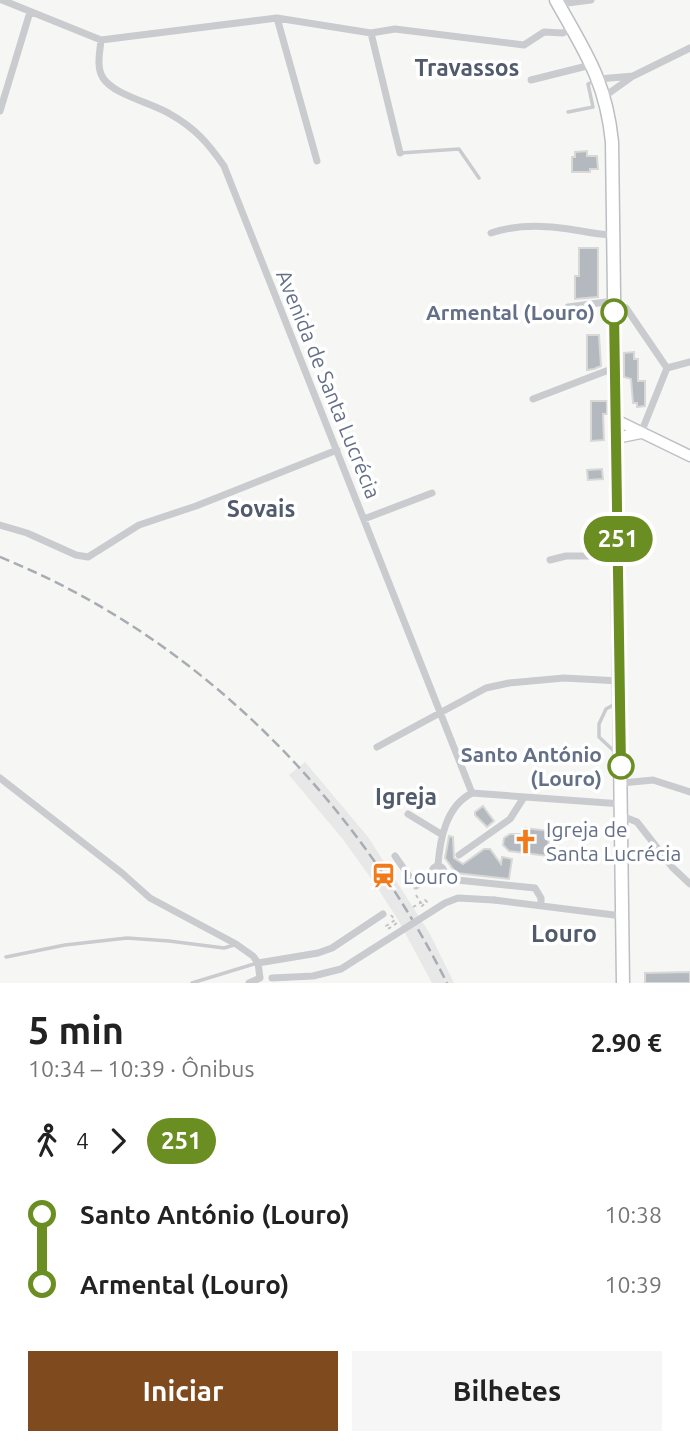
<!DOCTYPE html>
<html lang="pt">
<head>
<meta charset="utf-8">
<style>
	:root { --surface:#fff; --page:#f6f6f6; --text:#222; --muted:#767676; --accent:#7f4a1e }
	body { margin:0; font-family:Ubuntu,sans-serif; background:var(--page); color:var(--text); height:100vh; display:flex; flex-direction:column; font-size:26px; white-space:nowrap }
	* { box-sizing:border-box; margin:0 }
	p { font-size:23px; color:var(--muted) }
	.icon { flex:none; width:38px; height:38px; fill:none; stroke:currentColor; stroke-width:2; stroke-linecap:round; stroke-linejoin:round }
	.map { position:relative; height:983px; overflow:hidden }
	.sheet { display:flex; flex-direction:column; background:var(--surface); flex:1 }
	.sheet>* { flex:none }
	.badge { padding:0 14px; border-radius:23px; font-size:24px; line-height:46px }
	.map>.badge { position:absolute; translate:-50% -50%; box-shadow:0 0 0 4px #fff }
	.legs { display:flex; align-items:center; gap:10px; height:77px; padding:0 28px; font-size:23px }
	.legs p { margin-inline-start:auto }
	.headline { display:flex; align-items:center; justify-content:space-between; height:119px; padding:0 28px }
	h1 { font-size:38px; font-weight:700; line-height:52px }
	.cta { display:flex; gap:14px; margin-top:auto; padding:14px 28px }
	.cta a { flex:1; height:80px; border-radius:0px; background:var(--accent); color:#fff; font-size:28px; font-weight:700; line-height:80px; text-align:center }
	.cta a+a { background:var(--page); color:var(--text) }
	ul { padding:0 28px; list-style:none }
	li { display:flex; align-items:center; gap:24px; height:70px; font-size:26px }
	li i { display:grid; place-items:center; width:10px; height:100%; margin:0 9px; background:currentColor }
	li i::after { content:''; width:18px; height:18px; margin:-9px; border:5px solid; border-radius:50%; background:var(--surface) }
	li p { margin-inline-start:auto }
	li:first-child i { background:linear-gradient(#0000 50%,currentColor 0) }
	li:last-child i { background:linear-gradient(currentColor 50%,#0000 0) }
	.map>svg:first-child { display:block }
</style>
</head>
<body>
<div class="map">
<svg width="690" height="983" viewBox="0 0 690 983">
	<rect width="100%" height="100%" fill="#f6f7f4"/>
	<path fill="#e7e8e7" d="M305 762 368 837 430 934 454 983H432L397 918 373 881 342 838 289 775Z"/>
	<path fill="#b4b9c0" stroke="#d8d9d6" stroke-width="2" d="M587 151V156H597L598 169H590V172H572V157H575V152Z
		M579 248H598V297L575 299V276H579Z
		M587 335H599L601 366 594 369 587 370Z
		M634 352V359H638V381H645V406L637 407V403H633L631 379 624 377V353Z
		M591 401H607V414H603L604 440 591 441Z
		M602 469 603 479 588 480 587 470Z
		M483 806 494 821 487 827 475 815V812Z
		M525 828 550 831 547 856 509 851 503 845 504 838 510 834H524Z
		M449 836 453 837 454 858 463 864 484 849H490L501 864 502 857 512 859 509 879 456 873 445 858Z
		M690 972V983H645V973Z"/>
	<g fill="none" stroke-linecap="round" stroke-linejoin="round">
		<defs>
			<path id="secondary" d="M616 420 690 456
				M616 438 641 433"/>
			<path id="primary" d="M556 0C585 52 606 81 612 142L623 983"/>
		</defs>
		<use href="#secondary" stroke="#bdc0c5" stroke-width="13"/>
		<use href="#primary" stroke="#bbbec2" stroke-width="15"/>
		<path stroke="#c2c3c5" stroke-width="2" stroke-dasharray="3.5 3.5" stroke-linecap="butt" d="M416 895 421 903 425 900 427 902 422 906 423 908
			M413 907 420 903
			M391 915 395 920 386 926 388 929 397 923 398 924"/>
		<path stroke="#c9cbcf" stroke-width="3.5" d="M568 112 593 107 588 84 594 81
			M400 153 459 149 479 178
			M615 704 606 709 599 724V737L615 752
			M6 957 65 945 127 938 169 941 224 948 234 945
			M192 983 257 963"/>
		<path stroke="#c9cbcf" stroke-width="7" d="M2 0 101 40 277 18 371 33 395 29 524 45 544 32 563 33 572 28
			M559 4 591 0
			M277 18 317 161
			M371 33 400 153
			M101 40C100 52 96 67 103 78 114 95 152 103 170 114 195 128 208 143 224 166L472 793
			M599 79 633 76
			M531 80 591 65
			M605 96 633 76 690 48
			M0 111 30 12
			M491 233C515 225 544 225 569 229 583 231 598 235 613 235
			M568 307 614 301
			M626 308 667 368
			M667 368 690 362
			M533 399 614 368
			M641 433 667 368
			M364 519 432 493
			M0 525 27 533 76 555 88 557 139 525 196 506 337 450
			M550 560 566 556H618
			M377 747 486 688 509 683 564 678 620 681
			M0 778 122 873 150 898 236 944 253 956 258 963
			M622 783 653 780 690 792
			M408 814 441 834
			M622 816 637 822 673 868 690 884
			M459 855 510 819 524 797
			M395 856 416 886 433 876
			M438 865C440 839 446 806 472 793L622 804
			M432 872a6 6 0 1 1 12 0a6 6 0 1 1-12 0Z
			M443 875 457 880 535 888 541 898V905
			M494 900 622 916
			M249 983 260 978 258 963 318 953 332 948 383 914"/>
		<use href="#secondary" stroke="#fff" stroke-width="10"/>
		<use href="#primary" stroke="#fff" stroke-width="12"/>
		<path stroke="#a8acb3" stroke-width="2.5" stroke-dasharray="10 5" stroke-linecap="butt" d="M0 557C197 637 353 795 447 983"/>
		<path stroke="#c9cbcf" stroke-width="7" d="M272 978 313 976 341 969 445 903 458 898 494 900"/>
	</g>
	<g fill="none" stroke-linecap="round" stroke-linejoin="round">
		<defs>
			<path id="line-1" d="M614 312 621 766"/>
		</defs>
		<use href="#line-1" stroke="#fff" stroke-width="16"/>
		<use href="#line-1" stroke="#6b8e23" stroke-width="10"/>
	</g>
	<defs>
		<symbol id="church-bare" viewBox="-9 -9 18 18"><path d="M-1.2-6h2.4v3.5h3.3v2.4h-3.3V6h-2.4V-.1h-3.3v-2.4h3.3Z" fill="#f17a1a" stroke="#fff" stroke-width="2.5" paint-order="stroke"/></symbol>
		<symbol id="station-bare" viewBox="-9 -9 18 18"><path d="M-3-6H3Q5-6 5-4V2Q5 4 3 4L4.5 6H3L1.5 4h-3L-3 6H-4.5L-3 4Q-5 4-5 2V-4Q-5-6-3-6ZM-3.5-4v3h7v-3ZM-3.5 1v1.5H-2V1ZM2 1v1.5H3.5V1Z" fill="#f17a1a" stroke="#fff" stroke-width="2.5" paint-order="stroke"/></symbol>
	</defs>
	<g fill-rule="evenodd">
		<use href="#church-bare" x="508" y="824" width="35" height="35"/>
		<use href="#station-bare" x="366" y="858" width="35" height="35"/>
	</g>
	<g fill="#fff" stroke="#6b8e23" stroke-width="3.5">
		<circle cx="614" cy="312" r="12"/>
		<circle cx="621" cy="766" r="12"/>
	</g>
	<g text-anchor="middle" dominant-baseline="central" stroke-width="7" stroke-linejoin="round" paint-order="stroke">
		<g font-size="21" font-weight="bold" fill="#647087" stroke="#fff" text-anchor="end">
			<text x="595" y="312">Armental (Louro)</text>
			<text x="602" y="754">Santo António<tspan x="602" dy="24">(Louro)</tspan></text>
		</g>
		<g font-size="21" fill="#647087" stroke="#fff">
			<text transform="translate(329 384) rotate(68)">Avenida de Santa Lucrécia</text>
		</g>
		<g font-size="21" fill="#647087" stroke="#fff" text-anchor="start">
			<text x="546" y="829">Igreja de<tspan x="546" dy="24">Santa Lucrécia</tspan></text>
			<text x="403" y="876">Louro</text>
		</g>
		<g font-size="23" font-weight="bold" fill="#525b6c" stroke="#fff">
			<text x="467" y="67">Travassos</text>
			<text x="261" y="508">Sovais</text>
			<text x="406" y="796">Igreja</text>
		</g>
		<g font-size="24" font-weight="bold" fill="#525b6c" stroke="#fff">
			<text x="564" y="933">Louro</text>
		</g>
	</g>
</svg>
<b class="badge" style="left:618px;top:539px;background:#6b8e23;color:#fff">251</b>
</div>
<section class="sheet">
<div class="headline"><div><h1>5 min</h1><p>10:34 – 10:39 · Ônibus</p></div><b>2.90 €</b></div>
<div class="legs"><svg class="icon" aria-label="walk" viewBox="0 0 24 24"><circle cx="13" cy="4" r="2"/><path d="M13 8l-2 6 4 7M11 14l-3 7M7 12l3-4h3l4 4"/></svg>4<svg class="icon" aria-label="forward" viewBox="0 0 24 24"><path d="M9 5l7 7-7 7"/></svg><b class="badge" style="background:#6b8e23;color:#fff">251</b></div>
<ul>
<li><i style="color:#6b8e23"></i><b>Santo António (Louro)</b><p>10:38</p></li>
<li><i style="color:#6b8e23"></i><b>Armental (Louro)</b><p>10:39</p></li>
</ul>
<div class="cta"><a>Iniciar</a><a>Bilhetes</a></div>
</section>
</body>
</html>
